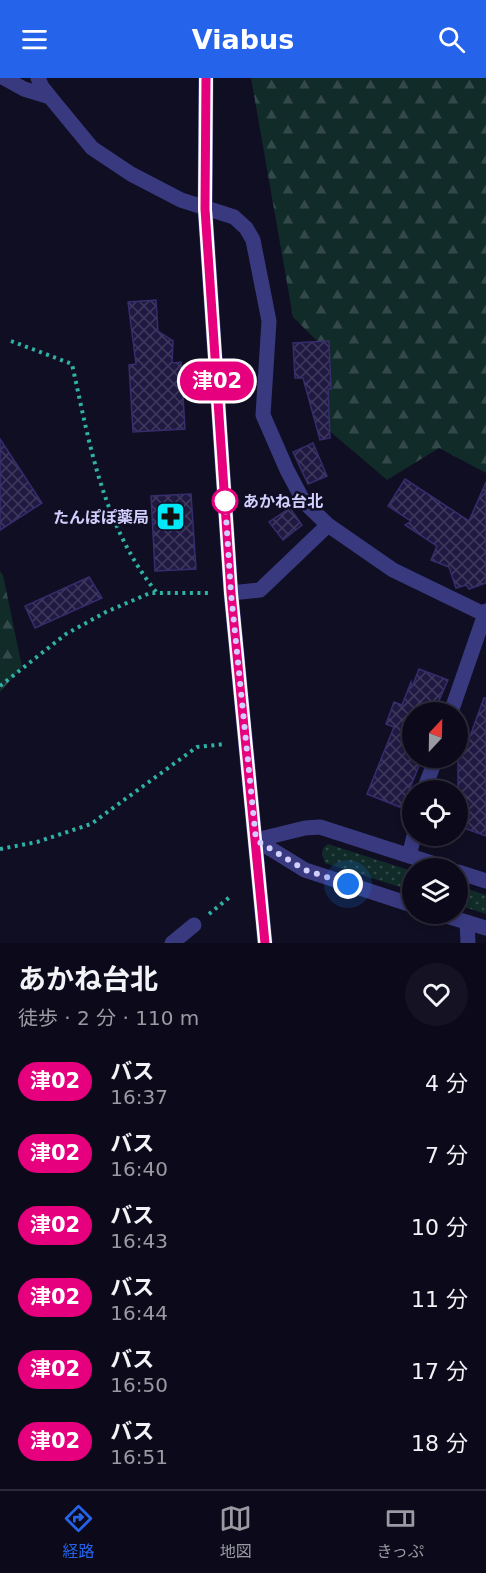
<!DOCTYPE html>
<html lang="ja">
<head>
<meta charset="utf-8">
<style>
	:root { --surface:#0c0a1a; --page:#151323; --text:#f1f3f6; --muted:#9a9aa2; --line:#2c2b39; --accent:#2563eb }
	body { margin:0; font-family:"DejaVu Sans","Noto Sans JP",sans-serif; background:var(--page); color:var(--text); height:100vh; display:flex; flex-direction:column; font-size:22px; white-space:nowrap }
	* { box-sizing:border-box; margin:0 }
	p { font-size:20px; color:var(--muted) }
	.icon { flex:none; width:33px; height:33px; fill:none; stroke:currentColor; stroke-width:2; stroke-linecap:round; stroke-linejoin:round }
	.map { position:relative; height:865px; overflow:hidden }
	.side { display:flex; flex-direction:column; background:var(--surface); flex:1 }
	.side>* { flex:none }
	.badge { padding:0 12px; border-radius:20px; font-size:21px; line-height:39px }
	.needle { width:39px; rotate:22deg }
	.fabs { position:absolute; left:402px; top:624px; display:grid; gap:12px }
	.fabs a { display:grid; place-items:center; width:66px; height:66px; border-radius:50%; background:var(--surface); box-shadow:0 3px 9px #0003,0 0 0 2px var(--line); font-size:30px }
	.you { position:absolute; width:30px; height:30px; margin:-15px; border:4px solid #fff; border-radius:50%; background:#1a73e8; box-shadow:0 0 0 9px #1a73e833 }
	.map>.badge { position:absolute; translate:-50% -50%; box-shadow:0 0 0 3px #fff }
	.round { display:grid; place-items:center; flex:none; width:63px; height:63px; border-radius:32px; background:var(--page) }
	.head { display:flex; align-items:center; justify-content:space-between; height:102px; padding:0 18px }
	h1 { font-size:28px; font-weight:700; line-height:45px }
	ul { padding:0; list-style:none }
	li { display:flex; align-items:center; gap:18px; height:72px; padding:0 18px }
	li div { flex:1 }
	li b { display:block; font-size:22px }
	li em { font-style:normal }
	li .badge { min-width:66px; font-weight:700; text-align:center }
	header { display:flex; justify-content:space-between; align-items:center; height:78px; padding:0 18px; background:var(--accent); color:#fff; font-size:27px; font-weight:700 }
	.dock { display:flex; justify-content:space-around; align-items:center; height:84px; border-top:2px solid var(--line); background:var(--surface); font-size:16px; color:var(--muted) }
	.dock a { display:grid; justify-items:center; gap:3px }
	.dock .selected { color:var(--accent) }
	.map>svg:first-child { display:block }
</style>
</head>
<body>
<header><svg class="icon" aria-label="menu" viewBox="0 0 24 24"><path d="M4 6h16M4 12h16M4 18h16"/></svg>Viabus<svg class="icon" aria-label="search" viewBox="0 0 24 24"><circle cx="10" cy="10" r="6"/><path d="M15 15l6 6"/></svg></header>
<div class="map">
<svg width="486" height="865" viewBox="0 0 486 865">
	<defs>
		<pattern id="grass-dots" width="8" height="8" patternUnits="userSpaceOnUse" patternTransform="scale(1.5)"><rect width="8" height="8" fill="#112b29"/><path d="M2 2h.1M6 6h.1" fill="none" stroke="#334949" stroke-width="1.8" stroke-linecap="round"/></pattern>
		<pattern id="forest-firs" width="22" height="20" patternUnits="userSpaceOnUse" patternTransform="scale(1.5)"><rect width="22" height="20" fill="#112b29"/><path d="M5 1l3.5 6h-7zM16 11l3.5 6h-7z" fill="#334949"/></pattern>
		<pattern id="building-cross-hatch" width="8" height="8" patternUnits="userSpaceOnUse" patternTransform="scale(1.5)"><rect width="8" height="8" fill="#201a42"/><path d="M0 0l8 8M0 8l8-8" fill="none" stroke="#403a5e"/></pattern>
	</defs>
	<rect width="100%" height="100%" fill="#100e22"/>
	<path fill="url(#grass-dots)" d="M328 766 412 793V813L325 785 322 776 323 770Z
		M458 808 486 817V836L458 827Z"/>
	<path fill="url(#forest-firs)" d="M251 0H486V395L439 370 387 402 326 350 327 273 293 239Z
		M0 493 3 497 22 589 0 614Z"/>
	<path fill="url(#building-cross-hatch)" stroke="#372c6e" stroke-width="1.5" d="M156 222 158 253 173 263 172 285 181 284 185 351 133 354 129 287 136 286 128 224Z
		M329 263 331 311H328L330 360 320 362 303 300H295L293 265Z
		M0 361 42 425 0 452Z
		M313 365 327 398 308 406 293 374Z
		M405 401 469 443 486 404V505L469 511 466 507 456 510 449 489 431 482 437 468 405 447 411 443 388 428Z
		M191 416 196 491 155 493 151 418Z
		M290 430 302 447 283 462 269 444Z
		M89 499 102 520 35 550 25 528Z
		M419 591 448 602 434 634H412V680H422L402 730 367 716 394 649 386 646 394 624 402 627 411 604 412 609Z
		M484 620H486V758L458 748V680H462Z"/>
	<g fill="none" stroke-linecap="round" stroke-linejoin="round">
		<path stroke="#2fb2a5" stroke-width="4" stroke-dasharray="3 4.5" stroke-linecap="butt" d="M11 263 72 286C90 368 103 448 157 515
			M0 608 66 556 106 534 150 515H212
			M0 771 37 764 91 746 197 669 225 666
			M209 836 231 818"/>
		<path stroke="#393980" stroke-width="15" d="M4 0 24 11 50 19 92 70 131 96 181 122 234 139 246 150 253 162 269 243 263 337 287 392 304 424 328 447 393 492 486 537
			M38 0 42 9 50 19
			M206 0 205 131 231 515 265 865
			M231 515 260 512 328 447
			M451 634 486 533
			M424 712 436 680
			M256 762 305 750 320 749 447 790
			M256 762 305 792 412 827
			M409 778 414 758
			M458 794 486 803
			M440 836 486 850
			M467 844 468 865
			M172 865 194 847"/>
	</g>
	<g fill="none" stroke-linecap="round" stroke-linejoin="round">
		<defs>
			<path id="line" d="M206 0 205 131 231 515 265 865"/>
		</defs>
		<use href="#line" stroke="#fff" stroke-width="14"/>
		<use href="#line" stroke="#e6007e" stroke-width="9"/>
		<path stroke="#d2cffe" stroke-width="6" stroke-dasharray="0 10.8" d="M225 423 231 515 256 762 305 792 348 806"/>
	</g>
	<defs>
		<symbol id="pharmacy-square" viewBox="-11 -11 22 22"><rect x="-9" y="-9" width="18" height="18" rx="4" fill="#03e8f6" stroke="#100e22"/><path d="M-2-6h4v4h4v4h-4v4h-4v-4h-4v-4h4Z" fill="#111"/></symbol>
	</defs>
	<g fill-rule="evenodd">
		<use href="#pharmacy-square" x="154" y="422" width="33" height="33"/>
	</g>
	<circle fill="#fff" stroke="#e6007e" stroke-width="3" cx="225" cy="423" r="12"/>
	<g text-anchor="middle" dominant-baseline="central" stroke-width="5" stroke-linejoin="round" paint-order="stroke">
		<g font-size="16" font-weight="bold" fill="#d2cffe" stroke="#100e22" text-anchor="start">
			<text x="243" y="423">あかね台北</text>
		</g>
		<g font-size="16" font-weight="bold" fill="#d2cffe" stroke="#100e22" text-anchor="end">
			<text x="149" y="439">たんぽぽ薬局</text>
		</g>
	</g>
</svg>
<div class="fabs">
<a><svg class="needle" viewBox="-14 -14 28 28"><path d="M0-13l5 13h-10z" fill="#e53935"/><path d="M0 13l5-13h-10z" fill="#9a9aa2"/></svg></a>
<a><svg class="icon" aria-label="locate" viewBox="0 0 24 24"><circle cx="12" cy="12" r="6"/><path d="M12 2v4M12 18v4M2 12h4M18 12h4"/></svg></a>
<a><svg class="icon" aria-label="layers" viewBox="0 0 24 24"><path d="M12 4l9 5-9 5-9-5zM3 14l9 5 9-5"/></svg></a>
</div>
<div class="you" style="left:348px;top:806px"></div>
<b class="badge" style="left:217px;top:303px;background:#e6007e;color:#fff">津02</b>
</div>
<section class="side">
<div class="head"><div><h1>あかね台北</h1><p>徒歩 · 2 分 · 110 m</p></div><a class="round"><svg class="icon" aria-label="heart" viewBox="0 0 24 24"><path d="M12 20l-8-8c-3-5 5-10 8-4 3-6 11-1 8 4z"/></svg></a></div>
<ul>
<li><span class="badge" style="background:#e6007e;color:#fff">津02</span><div><b>バス</b><p>16:37</p></div><em>4 分</em></li>
<li><span class="badge" style="background:#e6007e;color:#fff">津02</span><div><b>バス</b><p>16:40</p></div><em>7 分</em></li>
<li><span class="badge" style="background:#e6007e;color:#fff">津02</span><div><b>バス</b><p>16:43</p></div><em>10 分</em></li>
<li><span class="badge" style="background:#e6007e;color:#fff">津02</span><div><b>バス</b><p>16:44</p></div><em>11 分</em></li>
<li><span class="badge" style="background:#e6007e;color:#fff">津02</span><div><b>バス</b><p>16:50</p></div><em>17 分</em></li>
<li><span class="badge" style="background:#e6007e;color:#fff">津02</span><div><b>バス</b><p>16:51</p></div><em>18 分</em></li>
</ul>
</section>
<nav class="dock">
<a class="selected"><svg class="icon" aria-label="directions" viewBox="0 0 24 24"><path d="M12 3l9 9-9 9-9-9zM9 14v-3h6M13 9l2 2-2 2"/></svg>経路</a>
<a><svg class="icon" aria-label="map" viewBox="0 0 24 24"><path d="M3 6l6-2 6 2 6-2v14l-6 2-6-2-6 2zM9 4v14M15 6v14"/></svg>地図</a>
<a><svg class="icon" aria-label="tickets" viewBox="0 0 24 24"><path d="M3 7h18v10H3zM15 7v10"/></svg>きっぷ</a>
</nav>
</body>
</html>
